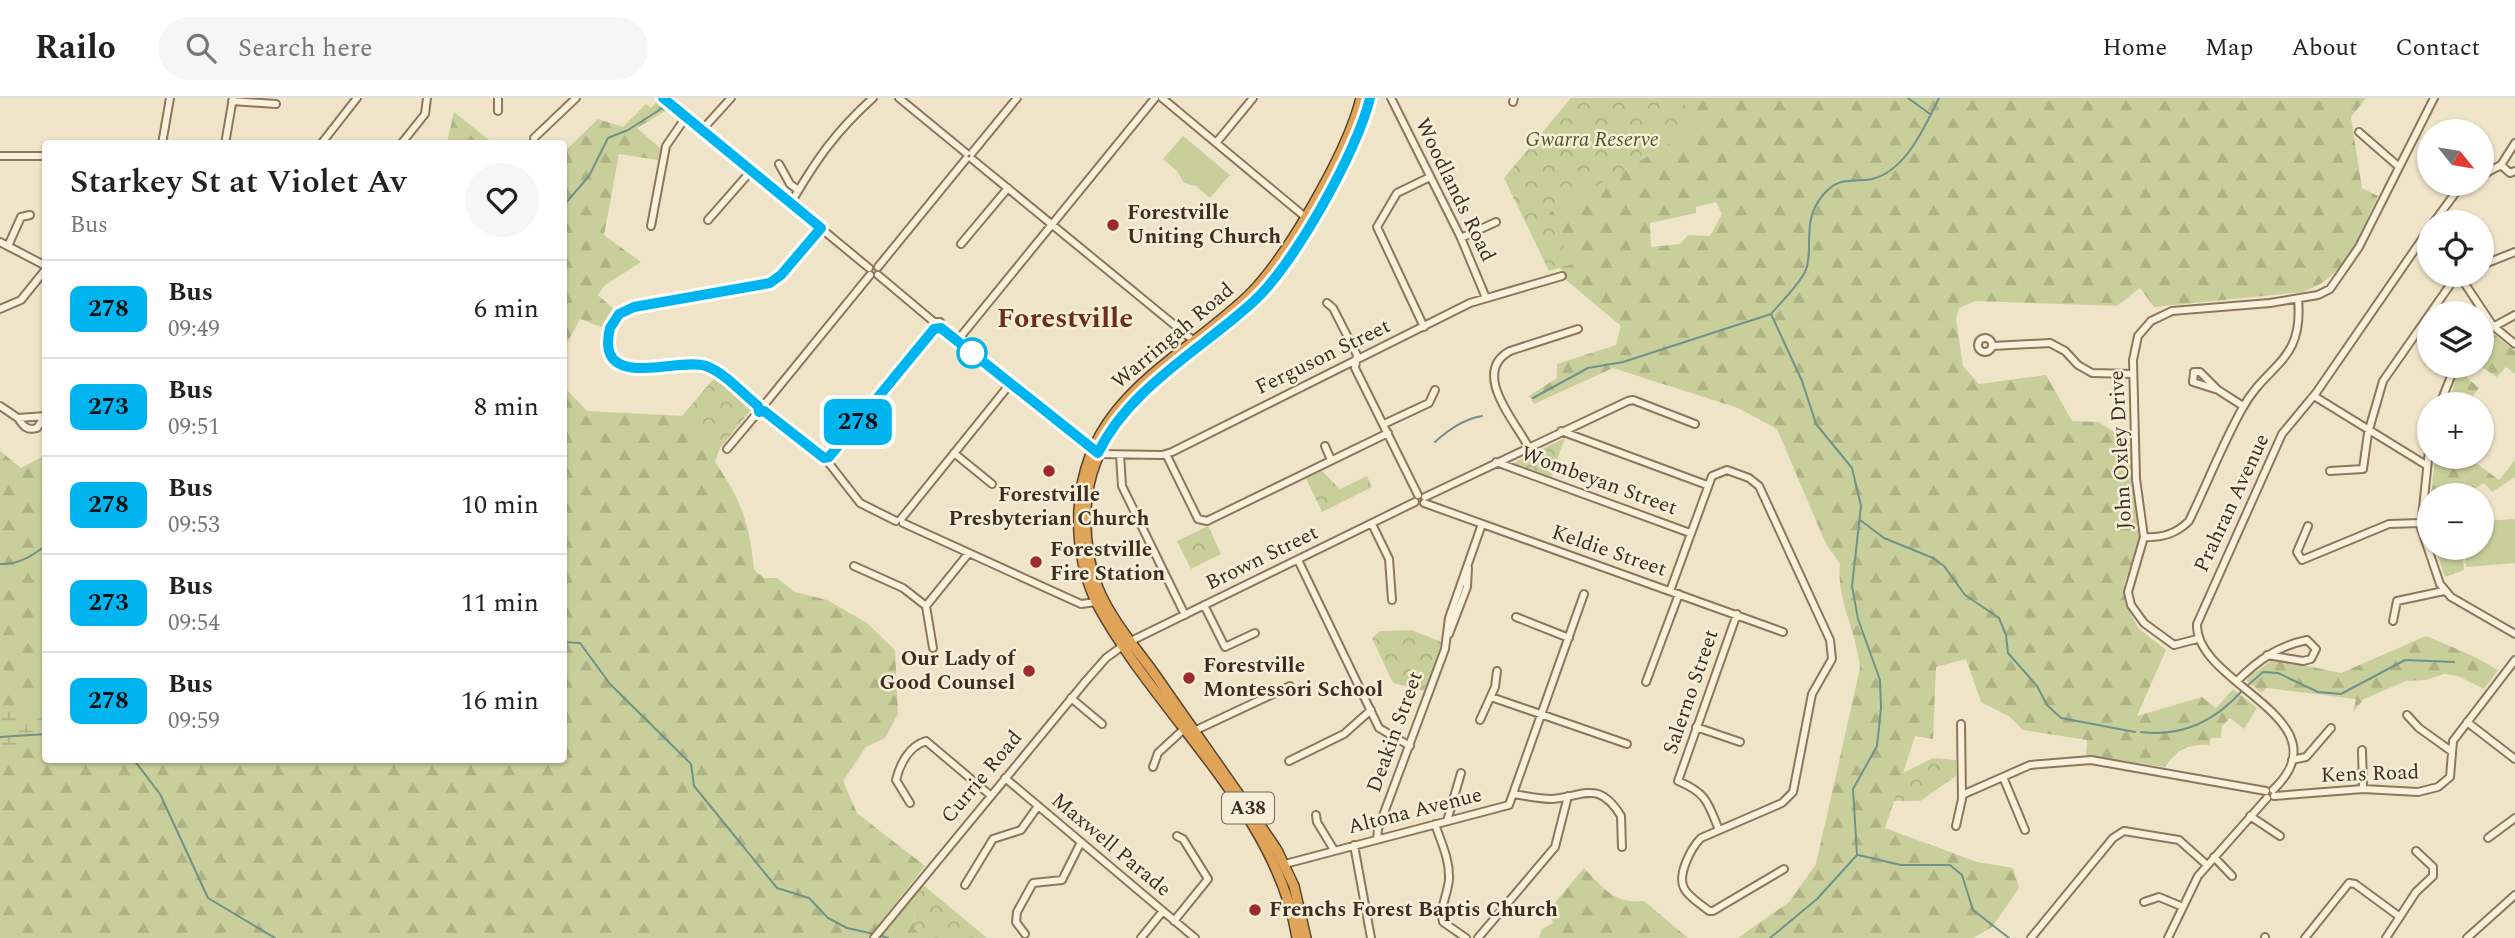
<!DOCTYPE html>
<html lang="en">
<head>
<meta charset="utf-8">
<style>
	:root { --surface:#fff; --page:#f6f6f6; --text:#222; --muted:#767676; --line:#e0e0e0 }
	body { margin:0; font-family:Spectral,serif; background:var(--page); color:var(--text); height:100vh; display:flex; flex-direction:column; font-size:26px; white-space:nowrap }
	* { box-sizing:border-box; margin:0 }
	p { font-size:23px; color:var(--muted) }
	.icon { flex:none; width:38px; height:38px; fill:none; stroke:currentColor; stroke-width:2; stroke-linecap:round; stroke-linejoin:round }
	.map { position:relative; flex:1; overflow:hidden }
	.side { position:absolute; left:42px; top:42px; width:525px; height:623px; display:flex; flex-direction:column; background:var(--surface); border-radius:7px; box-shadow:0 2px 5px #0004 }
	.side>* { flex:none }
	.badge { padding:0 14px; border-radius:10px; font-size:24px; line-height:46px }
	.needle { width:46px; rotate:120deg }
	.buttons { position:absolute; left:2417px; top:21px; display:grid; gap:14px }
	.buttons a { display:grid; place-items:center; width:77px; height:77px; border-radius:50%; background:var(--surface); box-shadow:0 2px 5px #0004; font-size:35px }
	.map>.badge { position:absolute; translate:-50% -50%; box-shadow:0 0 0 4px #fff }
	.round { display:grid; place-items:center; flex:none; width:74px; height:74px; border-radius:37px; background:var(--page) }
	.overview { display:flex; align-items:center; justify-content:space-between; height:119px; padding:0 28px }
	h1 { font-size:33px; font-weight:600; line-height:52px }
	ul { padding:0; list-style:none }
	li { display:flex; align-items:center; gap:21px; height:98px; padding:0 28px; border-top:2px solid var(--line) }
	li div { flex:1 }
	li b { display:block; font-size:26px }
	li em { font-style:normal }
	li .badge { min-width:77px; font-weight:700; text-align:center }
	header { display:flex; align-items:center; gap:42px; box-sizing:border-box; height:98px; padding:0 35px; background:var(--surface); border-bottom:2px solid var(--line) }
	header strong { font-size:33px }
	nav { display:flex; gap:38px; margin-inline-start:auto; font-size:24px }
	.search { width:490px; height:63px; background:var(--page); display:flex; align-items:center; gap:18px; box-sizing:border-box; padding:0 24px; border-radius:38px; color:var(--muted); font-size:26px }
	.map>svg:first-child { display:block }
</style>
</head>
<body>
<header>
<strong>Railo</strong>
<div class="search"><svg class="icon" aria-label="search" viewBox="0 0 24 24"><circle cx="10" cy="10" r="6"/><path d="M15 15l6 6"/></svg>Search here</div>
<nav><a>Home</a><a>Map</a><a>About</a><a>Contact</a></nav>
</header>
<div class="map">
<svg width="2515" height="840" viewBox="0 0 2515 840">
	<defs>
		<pattern id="forest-firs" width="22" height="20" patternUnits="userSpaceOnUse" patternTransform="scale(1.75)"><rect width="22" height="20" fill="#c9cf9b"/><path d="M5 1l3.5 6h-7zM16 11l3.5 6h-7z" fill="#aeb285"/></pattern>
		<pattern id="wetland-marsh" width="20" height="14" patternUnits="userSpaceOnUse" patternTransform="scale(1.75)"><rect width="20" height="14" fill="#c9cf9b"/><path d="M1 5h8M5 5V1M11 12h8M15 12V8" fill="none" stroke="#aeb285"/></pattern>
		<pattern id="park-crowns" width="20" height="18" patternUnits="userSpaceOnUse" patternTransform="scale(1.75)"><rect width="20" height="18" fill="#c9cf9b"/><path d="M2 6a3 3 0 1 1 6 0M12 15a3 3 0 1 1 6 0" fill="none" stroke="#aeb285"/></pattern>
	</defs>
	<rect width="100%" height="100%" fill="#f0e4c8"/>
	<path fill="url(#forest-firs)" fill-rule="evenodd" d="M1605 0H2366L2351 19 2362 90 2378 98C2358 138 2348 178 2303 194L2154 209 2140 190 2117 208 1976 203 1959 210 1956 220 1963 268 1979 286 2046 277 2072 323 2099 324 2129 344 2140 440 2124 486 2128 510 2138 530 2166 552 2137 618 2202 599 2216 610 2233 591 2257 610 2244 631 2230 620 2222 628 2221 640H2211L2209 647C2187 646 2178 651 2165 669L2086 657 2087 642 2023 632 2010 619 1981 604 1966 561 1936 569 1933 641 1915 638 1903 675 1933 660 1930 696 1920 703H1894L1885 730 1977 764 2013 770 2019 790 1992 829 1973 840H1738L1789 804 1816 766 1860 570C1857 534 1836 501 1840 466L1826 446 1777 331 1738 310 1613 270 1534 306 1529 298 1557 280V266L1616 247 1621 228 1566 182 1529 101ZM1716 104 1722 116 1710 138 1688 137 1680 146 1651 149 1650 125 1696 115V109Z
		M657 3 667 12 637 30 660 50 658 62 619 56 604 137 641 164 604 188 598 197 616 213 604 230 580 221 564 251V54L598 21 623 29 646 6 651 10Z
		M454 14 493 45H447Z
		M2491 234 2515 253V276L2506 269 2497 279 2480 268 2482 245Z
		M2462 268H2476L2466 279 2479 290 2467 306H2449L2457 274Z
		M564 289 587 313 685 318 727 329 715 364C741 401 750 427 754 472L764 480H777L795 494 827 502 867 525 895 552 898 616 885 640 866 649 843 683 857 715 925 768 868 840H0V353L21 370 45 357 46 662H564Z
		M2435 359H2468L2499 382 2515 362V379L2492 394 2484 385 2473 392 2477 397H2431Z
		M2435 450H2462L2464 472 2445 479Z
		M2426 538 2473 558 2498 572 2484 591 2458 578 2444 576 2426 582 2406 583 2364 601 2353 614 2356 601 2266 590 2262 595 2247 583 2248 579 2274 561 2341 575Z
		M1584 770C1604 790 1613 806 1644 803L1688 840H1539L1542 831 1553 825 1548 813Z
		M903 810 915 815 914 830 925 840H879Z"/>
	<path fill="url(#wetland-marsh)" d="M0 610 45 614V643L0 652Z"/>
	<path fill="url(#park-crowns)" d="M1571 0H1671L1700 14 1697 30 1549 115 1572 166 1549 173 1504 80Z
		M715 279 750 308 751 312 721 349 682 318Z
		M1565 340 1551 379 1513 365Z
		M1322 373 1340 391 1367 378 1372 389 1322 414 1306 380Z
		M1208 428 1221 456 1191 471 1177 443Z
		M1411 532 1442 544 1424 593 1393 585 1372 540 1380 533Z
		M1933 660 1956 662V678L1920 703H1894L1903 676Z
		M922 786 987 840H925L914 830 915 815 903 810Z"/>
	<path fill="#c9cf9b" d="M1183 38 1230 77 1210 100 1196 88 1184 85 1177 73 1163 61Z
		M2515 421V465L2466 469 2464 450H2482V423Z"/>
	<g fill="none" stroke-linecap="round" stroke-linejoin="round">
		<path stroke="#6f938a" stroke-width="2" d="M1908 0 1930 16
			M564 107 589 78 608 40 628 32 664 9
			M1533 300 1588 270 1623 264 1771 216
			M1435 344C1448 332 1464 321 1482 318
			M1860 422 1884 440 1933 460 1944 468 1965 497 1999 520 2006 537 2008 555 2037 588 2047 607 2061 620 2135 634
			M0 466C17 467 33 458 46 447
			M564 544 580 545 610 586 691 666 694 688 777 790 809 800 828 820 847 830 874 836
			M2247 588 2263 574 2278 575 2318 594 2341 596 2405 562 2454 564
			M2141 634C2183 639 2215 623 2243 592
			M0 639 46 636
			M134 662 160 696 208 800 275 840
			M1858 757 1901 767H1950L1962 777 1973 812 2009 840
			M879 837 888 840
			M1770 840 1817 801 1857 757 1853 691 1877 648 1881 610 1880 582 1858 521 1852 488 1861 408 1852 370 1816 326 1802 283 1771 216C1782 203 1797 189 1805 174 1815 152 1800 124 1823 97 1840 77 1852 85 1872 81 1906 73 1925 28 1939 0"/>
		<defs>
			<path id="minor" d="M663 0 869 170
				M899 0 966 55
				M1162 0 1304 118
				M1391 0 1461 140 1486 200
				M232 3 276 6
				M1513 4 1514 0
				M498 13V0
				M702 32 731 0
				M2359 34 2398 68
				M534 40 576 0
				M1216 45 1253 0
				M162 46 170 0
				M225 46 233 0
				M321 46 357 0
				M401 46 425 16 427 0
				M972 55 1017 0
				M0 58H46
				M972 61 1194 243
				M779 66 790 86 798 92
				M2501 67 2510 75 2515 73
				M2482 77 2501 67 2515 45
				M791 105C816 62 836 33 873 0
				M708 122 751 73
				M2434 124 2462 86
				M651 128 666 48 686 19
				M1461 140 1496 124
				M0 144 46 168
				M961 146 1008 90
				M8 148 21 119 30 117
				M2482 167 2515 154
				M878 169 966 61
				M878 177 934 224H940L941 230 1091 351
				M2459 177 2493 228 2515 246
				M1327 205 1333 210 1357 257 1355 270 1418 397
				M0 211 21 202 46 171
				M1424 229 1377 129 1397 95 1430 79
				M2482 235 2515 217
				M1978 247a7 7 0 1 1 14 0a7 7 0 1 1-14 0Z
				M957 243 1155 0
				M1992 248 2050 245 2065 253 2078 267 2092 275 2133 276
				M2218 292 2193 284 2194 274H2200L2218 292 2243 308
				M2314 298 2426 367
				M2440 306 2455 268
				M764 307 870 177
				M0 308 18 320 46 318
				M758 308C742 294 722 271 701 266 671 260 631 289 611 254 604 233 613 215 634 209L770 185 781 177 821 130
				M764 313 824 361
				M18 320C23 328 27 333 37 330L45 318
				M1384 326 1429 305 1435 292
				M1561 333 1707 387
				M1325 348 1331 362
				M1528 348C1514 322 1471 274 1510 253L1578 231
				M727 351 759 313
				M2429 352 2421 430 2440 486 2451 499 2515 536
				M954 355 992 386
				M1100 356 1162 357 1172 354 1470 205 1562 178
				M1166 356 1198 421 1207 423 1388 335
				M1120 357 1122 388 1185 517
				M829 359 934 231
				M828 364 860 405 896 423
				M1496 364 1690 435
				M2330 373 2363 371 2368 335 2383 283 2457 177
				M1425 399 1628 303 1633 302 1695 326
				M1424 405 1783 534
				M901 421 1010 286
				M903 425 1081 506 1096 504
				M1372 426 1389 461 1392 502
				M2308 428 2297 454 2302 462 2389 426 2421 425
				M2144 439C2162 440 2176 436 2189 423 2207 386 2222 347 2242 311 2267 265 2304 265 2298 201
				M1298 462 1379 630 1410 648
				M854 468 903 490 926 508 933 550
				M1670 493 1712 378 1727 372 1749 380 1759 388 1830 542 1832 561 1812 596 1793 694 1782 705 1701 740C1691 750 1677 777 1684 790 1688 799 1701 806 1709 813H1713L1784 771
				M1204 507 1225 549 1255 535
				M926 508 968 456
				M1516 519 1569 540
				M2393 523 2397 503 2444 493
				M1449 536 1467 489 1468 470
				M2197 541 2174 547 2144 525 2131 507 2128 494 2144 439 2136 381 2133 262 2138 238 2151 223 2172 213 2270 205 2318 197 2330 191 2359 149 2434 0
				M1131 543 1415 404
				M2237 583C2258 562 2278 548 2307 542L2316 551 2311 561 2303 563 2267 557
				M1646 584 1679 496
				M1491 599 1627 646
				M1071 600 1102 626
				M2407 617 2419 630 2451 653
				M1480 622 1495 589 1497 573
				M2467 624 2515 661
				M1696 629 1740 644
				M1194 633 1290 588
				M2362 652 2363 691
				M2292 662 2306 659 2331 630
				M1289 663 1344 636 1371 612
				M1153 669 1158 655 1184 631
				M2003 679 2025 732
				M1005 680 1195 840
				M2273 692C2348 621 2195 587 2197 526L2282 336 2316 295 2429 131
				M1513 696C1526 698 1540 701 1552 701 1584 699 1598 681 1621 718L1622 749
				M1962 697 2030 667 2091 662 2266 693
				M2274 698 2363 691 2418 694 2438 689 2450 679 2453 643 2515 562
				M910 705 896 682C900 666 909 648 926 643L990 697
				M1316 717 1317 724 1334 752
				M2250 718 2280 738
				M1447 723 1461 675
				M1435 726C1441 744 1450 762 1449 781 1448 796 1439 810 1443 824L1466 840
				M1956 728 1962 701 1961 626
				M1719 732C1708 705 1707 695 1678 683L1737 516
				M2488 740 2515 720
				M1377 742 1378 731 1445 551 1449 520 1482 426
				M1354 747 1371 840
				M2214 759 2232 778
				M1285 766 1509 707 1584 496
				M965 787 993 741 1021 732 1038 708
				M2144 804 2159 799 2183 809
				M1174 823 1208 781 1183 741 1177 738
				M1025 836 1016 824 1017 814 1033 785 1062 782 1081 744
				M874 840 1085 584 1106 560 1124 547
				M1141 840 1163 813
				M1478 840 1555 749 1568 698
				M2031 840 2113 740 2124 733 2179 742 2207 767
				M2168 840 2198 778 2267 700
				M2265 840V839
				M2305 840 2349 785 2355 786 2400 819
				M2386 840 2416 794 2433 778V769L2416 753
				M2467 840 2515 797"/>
			<path id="highway" d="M1297 840C1277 713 1155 615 1096 504 1082 473 1077 444 1079 411 1085 301 1177 265 1248 198 1287 160 1348 53 1361 0
				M1306 840 1294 788 1277 752C1238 694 1196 636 1156 578 1136 550 1111 522 1098 490 1088 465 1085 439 1086 412 1090 305 1196 265 1260 198 1297 159 1357 53 1370 0"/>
		</defs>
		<use href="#minor" stroke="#8d765c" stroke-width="10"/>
		<use href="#highway" stroke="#5b4430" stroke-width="12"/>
		<use href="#minor" stroke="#faf1dc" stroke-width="6"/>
		<use href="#highway" stroke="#e0a458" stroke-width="9"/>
	</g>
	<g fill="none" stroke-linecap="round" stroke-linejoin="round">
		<defs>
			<path id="line" d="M663 0 821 130 781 177 770 185 634 209 619 216 610 230C594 296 680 258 706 268 725 275 742 295 758 308L759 314 764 313 824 360 829 359 934 231 941 230 1098 355C1130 289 1201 252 1254 203 1293 168 1358 52 1370 0"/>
		</defs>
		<use href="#line" stroke="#fff" stroke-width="16"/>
		<use href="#line" stroke="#00b5ef" stroke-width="10"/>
	</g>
	<g fill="#9e2a2b" stroke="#f7eed8" stroke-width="2.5">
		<circle cx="1113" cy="127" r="7"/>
		<circle cx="1049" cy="373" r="7"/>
		<circle cx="1036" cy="464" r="7"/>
		<circle cx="1029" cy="573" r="7"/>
		<circle cx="1189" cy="580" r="7"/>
		<circle cx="1255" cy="812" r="7"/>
	</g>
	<circle fill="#fff" stroke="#00b5ef" stroke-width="3.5" cx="972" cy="255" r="14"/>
	<g text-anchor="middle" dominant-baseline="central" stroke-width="5" stroke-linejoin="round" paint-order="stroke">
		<rect fill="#f7eed8" stroke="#756857" stroke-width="2" x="1222" y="694.5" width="52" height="31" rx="5"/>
		<g font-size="19" font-weight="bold" fill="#3d2e20">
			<text x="1248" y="710">A38</text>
		</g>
		<g font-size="21" font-style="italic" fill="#4d5a26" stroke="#f7eed8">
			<text x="1592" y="42">Gwarra Reserve</text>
		</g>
		<g font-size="21" fill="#3d2e20" stroke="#f7eed8">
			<text transform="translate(1455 92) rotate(64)">Woodlands Road</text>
			<text transform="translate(1173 238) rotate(-40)">Warringah Road</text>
			<text transform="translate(1323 259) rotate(-26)">Ferguson Street</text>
			<text transform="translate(2121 352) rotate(-93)">John Oxley Drive</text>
			<text transform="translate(1599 383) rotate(20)">Wombeyan Street</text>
			<text transform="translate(2232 405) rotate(-65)">Prahran Avenue</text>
			<text transform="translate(1609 453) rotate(19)">Keldie Street</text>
			<text transform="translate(1262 460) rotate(-26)">Brown Street</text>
			<text transform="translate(1691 594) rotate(-71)">Salerno Street</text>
			<text transform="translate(1395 634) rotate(-70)">Deakin Street</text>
			<text transform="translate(2370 676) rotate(-2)">Kens Road</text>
			<text transform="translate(982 679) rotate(-50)">Currie Road</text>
			<text transform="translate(1415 713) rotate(-14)">Altona Avenue</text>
			<text transform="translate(1111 747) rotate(40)">Maxwell Parade</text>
		</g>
		<g font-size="21" font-weight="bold" fill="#3d2e20" stroke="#f7eed8" text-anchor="start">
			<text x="1127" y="115">Forestville<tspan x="1127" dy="24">Uniting Church</tspan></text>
			<text x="1049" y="397" text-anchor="middle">Forestville<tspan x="1049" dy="24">Presbyterian Church</tspan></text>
			<text x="1050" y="452">Forestville<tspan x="1050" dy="24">Fire Station</tspan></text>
			<text x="1015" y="561" text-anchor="end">Our Lady of<tspan x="1015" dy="24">Good Counsel</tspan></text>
			<text x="1203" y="568">Forestville<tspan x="1203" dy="24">Montessori School</tspan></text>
			<text x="1269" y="812">Frenchs Forest Baptis Church</text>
		</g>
		<g font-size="28" font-weight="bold" fill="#6b2e1e" stroke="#f7eed8">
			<text x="1065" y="220">Forestville</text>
		</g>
	</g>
</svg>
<div class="buttons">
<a><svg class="needle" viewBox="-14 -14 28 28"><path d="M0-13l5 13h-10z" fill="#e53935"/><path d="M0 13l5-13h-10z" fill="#767676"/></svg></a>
<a><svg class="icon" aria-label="locate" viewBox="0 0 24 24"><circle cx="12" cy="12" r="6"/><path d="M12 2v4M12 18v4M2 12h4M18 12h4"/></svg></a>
<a><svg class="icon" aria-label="layers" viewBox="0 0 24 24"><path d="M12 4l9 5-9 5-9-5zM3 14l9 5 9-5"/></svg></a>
<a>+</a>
<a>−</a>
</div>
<b class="badge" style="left:858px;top:324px;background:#00b5ef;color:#111">278</b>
<section class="side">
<div class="overview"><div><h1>Starkey St at Violet Av</h1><p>Bus</p></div><a class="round"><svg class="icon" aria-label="heart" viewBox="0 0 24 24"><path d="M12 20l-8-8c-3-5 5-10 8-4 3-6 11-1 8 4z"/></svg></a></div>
<ul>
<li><span class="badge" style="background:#00b5ef;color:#111">278</span><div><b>Bus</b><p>09:49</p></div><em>6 min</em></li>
<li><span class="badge" style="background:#00b5ef;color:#111">273</span><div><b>Bus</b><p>09:51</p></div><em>8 min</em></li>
<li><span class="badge" style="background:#00b5ef;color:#111">278</span><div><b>Bus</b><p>09:53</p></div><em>10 min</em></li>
<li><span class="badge" style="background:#00b5ef;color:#111">273</span><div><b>Bus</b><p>09:54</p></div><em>11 min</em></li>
<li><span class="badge" style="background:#00b5ef;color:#111">278</span><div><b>Bus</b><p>09:59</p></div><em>16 min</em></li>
</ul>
</section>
</div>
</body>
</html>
